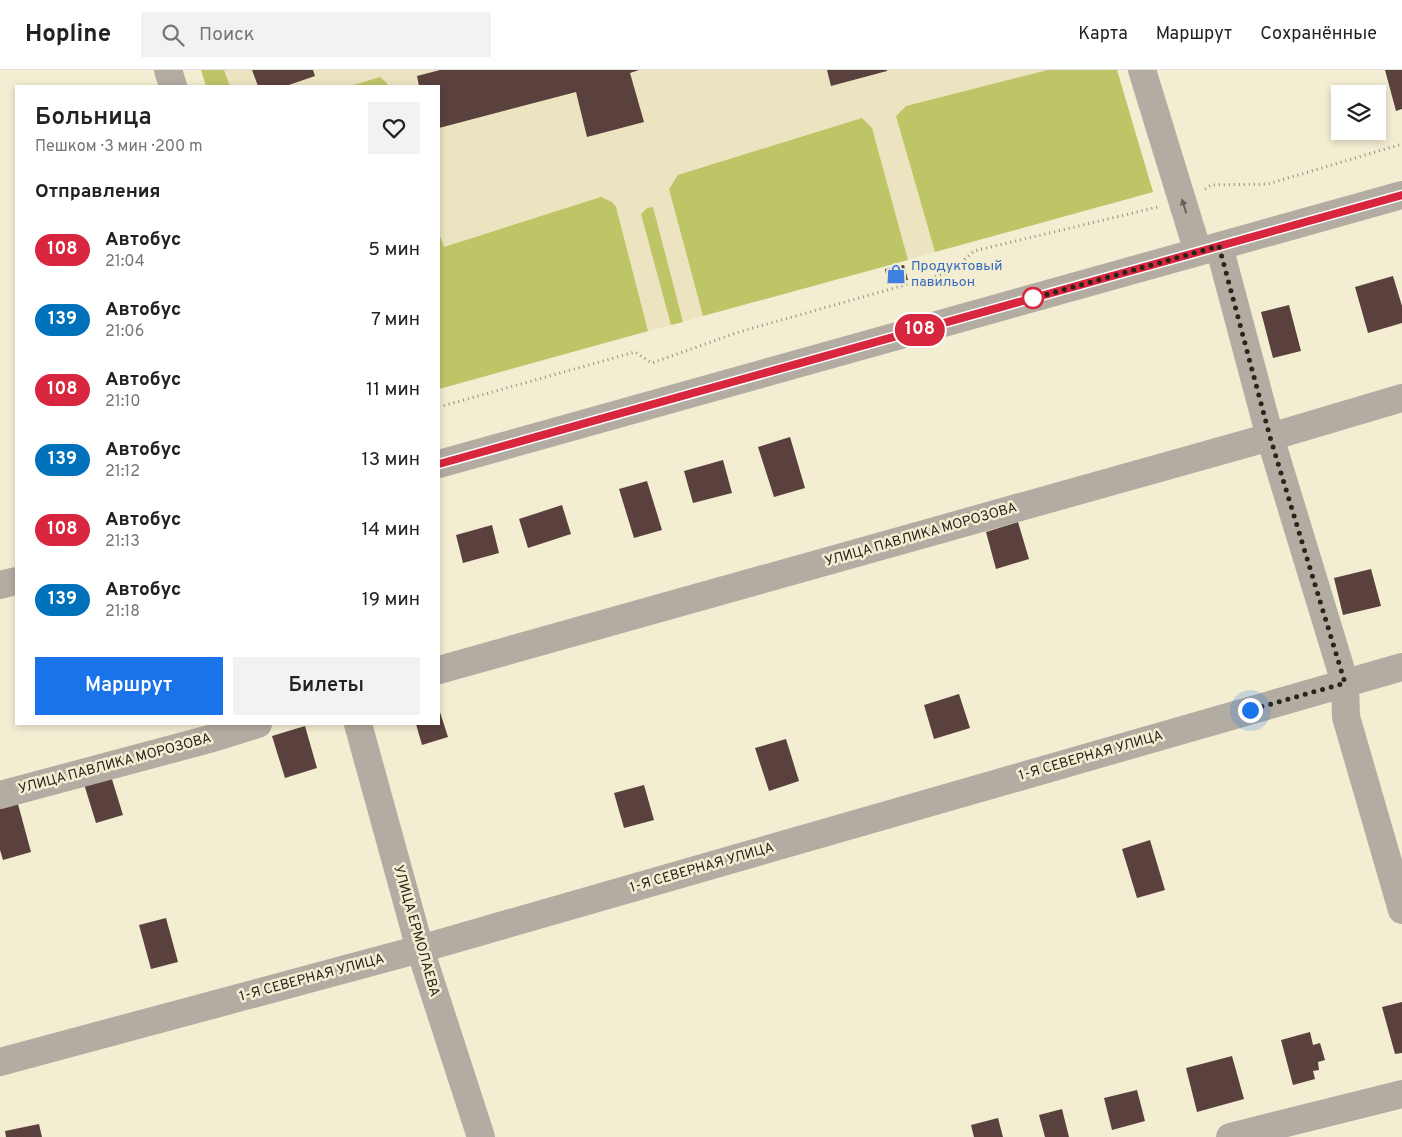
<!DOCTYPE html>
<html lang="ru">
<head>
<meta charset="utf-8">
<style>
	:root { --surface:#fff; --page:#f2f2f2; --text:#222; --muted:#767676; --line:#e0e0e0; --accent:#1a73e8 }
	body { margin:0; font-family:Overpass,sans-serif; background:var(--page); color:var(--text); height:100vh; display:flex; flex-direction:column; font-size:19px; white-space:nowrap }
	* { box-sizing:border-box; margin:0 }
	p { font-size:16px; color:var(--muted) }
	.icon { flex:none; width:28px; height:28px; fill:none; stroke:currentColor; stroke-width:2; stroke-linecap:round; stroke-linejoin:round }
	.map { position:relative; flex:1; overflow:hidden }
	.side { position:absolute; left:15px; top:15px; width:425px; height:640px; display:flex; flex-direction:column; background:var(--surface); border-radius:0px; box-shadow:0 2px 8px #0003 }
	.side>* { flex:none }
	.badge { padding:0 10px; border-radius:16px; font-size:18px; line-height:32px }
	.buttons { position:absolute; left:1331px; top:15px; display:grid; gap:10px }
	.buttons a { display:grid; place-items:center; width:55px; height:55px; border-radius:0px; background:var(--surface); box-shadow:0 2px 8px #0003; font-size:25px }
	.you { position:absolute; width:25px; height:25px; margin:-12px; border:4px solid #fff; border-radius:50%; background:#1a73e8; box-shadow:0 0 0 8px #1a73e833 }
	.map>.badge { position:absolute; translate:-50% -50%; box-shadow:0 0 0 2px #fff }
	h2 { padding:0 20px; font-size:19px; line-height:45px }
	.round { display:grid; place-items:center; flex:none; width:52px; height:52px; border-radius:0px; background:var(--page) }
	.headline { display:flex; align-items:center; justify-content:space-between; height:85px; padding:0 20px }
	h1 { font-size:24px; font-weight:600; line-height:38px }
	.action { display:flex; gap:10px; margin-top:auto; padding:10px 20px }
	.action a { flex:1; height:58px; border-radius:0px; background:var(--accent); color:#fff; font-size:20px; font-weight:600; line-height:58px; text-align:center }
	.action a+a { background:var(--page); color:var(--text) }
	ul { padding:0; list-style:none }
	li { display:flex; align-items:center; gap:15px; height:70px; padding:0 20px }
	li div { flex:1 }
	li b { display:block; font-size:19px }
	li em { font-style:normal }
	li .badge { min-width:55px; font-weight:700; text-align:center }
	header { display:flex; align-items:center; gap:30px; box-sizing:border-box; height:70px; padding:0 25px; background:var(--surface); border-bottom:1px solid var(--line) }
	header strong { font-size:24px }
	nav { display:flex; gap:28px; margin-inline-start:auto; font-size:18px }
	.search { width:350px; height:45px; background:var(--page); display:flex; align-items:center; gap:12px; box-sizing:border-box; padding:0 18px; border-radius:0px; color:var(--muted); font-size:19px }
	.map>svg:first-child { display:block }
</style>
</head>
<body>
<header>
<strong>Hopline</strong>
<div class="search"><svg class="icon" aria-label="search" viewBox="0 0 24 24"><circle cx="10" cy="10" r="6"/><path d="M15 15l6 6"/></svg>Поиск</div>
<nav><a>Карта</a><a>Маршрут</a><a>Сохранённые</a></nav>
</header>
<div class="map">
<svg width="1402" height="1067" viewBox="0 0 1402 1067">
	<rect width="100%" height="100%" fill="#f3edd2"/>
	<path fill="#ece4c1" d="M201 0H1117L1153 122 439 319V16H206Z"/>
	<path fill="#bec567" d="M201 0H224L230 16H206Z
		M1048 0H1117L1153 122 935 182 896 46 906 36Z
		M380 7 387 13 388 16H350Z
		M862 48 872 58 908 190 703 246 669 119 678 105Z
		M601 127 612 132 616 137 648 261 439 319V163L444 177Z
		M653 137 683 252 671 255 641 144 647 138Z"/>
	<path fill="#5b413e" d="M252 0H313L315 6 286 16H258Z
		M440 0H639L630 3 644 52 587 67 576 22 439 58V16H419L417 6Z
		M827 0H887V1L831 16Z
		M1385 0H1402V39L1396 41Z
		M904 195 908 210 888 214 885 199Z
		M1393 206 1402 236V253L1368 263 1355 217Z
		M1289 235 1301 281 1273 288 1261 242Z
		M790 367 805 418 774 427 758 377Z
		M723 390 732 423 693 433 684 401Z
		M647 411 662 460 634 468 619 419Z
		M562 435 571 464 528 478 519 449Z
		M1018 452 1029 489 996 499 986 462Z
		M492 455 499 483 463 493 456 465Z
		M1371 499 1381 536 1343 545 1334 508Z
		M959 624 970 658 934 669 924 635Z
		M439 639 448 667 422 675 416 654H439Z
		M305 656 317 698 285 708 272 666Z
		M786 669 799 711 769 721 755 678Z
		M111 706 123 745 96 753 84 714Z
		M644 715 654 750 624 758 614 723Z
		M18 734 31 782 3 790 0 780V739Z
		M1150 770 1165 820 1137 828 1122 779Z
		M166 848 178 892 151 899 139 855Z
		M1402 932V983L1395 984 1382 937Z
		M1310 962 1313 975 1320 973 1325 990 1318 992 1319 1000 1313 1001 1315 1009 1293 1015 1281 970Z
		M1232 986 1244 1029 1197 1042 1186 998Z
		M1137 1020 1145 1051 1112 1060 1104 1028Z
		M1062 1039 1069 1067H1045L1039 1045Z
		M998 1048 1003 1067H974L971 1055Z
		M39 1054 42 1067H6L5 1061Z"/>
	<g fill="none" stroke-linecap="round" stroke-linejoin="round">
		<path stroke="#938e7b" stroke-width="3" stroke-dasharray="1 4" stroke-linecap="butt" d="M1205 119 1211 115 1268 114 1402 74
			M439 337 635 282 652 293 739 262 951 202 974 181 1158 137"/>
		<path stroke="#b3aca2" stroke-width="28" d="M168 0 173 16
			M1142 0 1198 182
			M1219 176 1270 367 1345 613 1346 647 1402 840
			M439 394 1402 125
			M0 515 16 511
			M439 600 1270 367 1402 328
			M358 654 420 879 481 1067
			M0 725 213 668 258 654
			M0 992 420 879 1402 597
			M1230 1067 1402 1024"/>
	</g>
	<defs><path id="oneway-solid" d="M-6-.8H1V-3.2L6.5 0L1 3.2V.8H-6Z" transform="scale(1.25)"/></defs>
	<use fill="#676258" href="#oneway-solid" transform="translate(1184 136) rotate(-107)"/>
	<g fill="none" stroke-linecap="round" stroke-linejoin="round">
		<defs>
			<path id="line" d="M439 394 1402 125"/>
		</defs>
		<use href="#line" stroke="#fff" stroke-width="11"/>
		<use href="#line" stroke="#d7263d" stroke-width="8"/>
		<path stroke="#28251b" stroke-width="5" stroke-dasharray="0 9" d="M1033 228 1027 230 1219 176 1270 367 1345 613 1250 640"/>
	</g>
	<defs>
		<symbol id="shop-bare" viewBox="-9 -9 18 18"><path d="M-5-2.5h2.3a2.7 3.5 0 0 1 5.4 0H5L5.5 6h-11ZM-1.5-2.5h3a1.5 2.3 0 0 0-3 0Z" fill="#3f7fe0" stroke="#f3edd2" stroke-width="2.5" paint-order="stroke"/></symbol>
	</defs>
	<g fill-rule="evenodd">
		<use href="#shop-bare" x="882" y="190" width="28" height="28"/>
	</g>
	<circle fill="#fff" stroke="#d7263d" stroke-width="2.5" cx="1033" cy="228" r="10"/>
	<g text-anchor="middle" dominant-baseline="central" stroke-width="5" stroke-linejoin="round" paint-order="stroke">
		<g font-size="14" fill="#366cbe" stroke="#f3edd2" text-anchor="start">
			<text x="911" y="196">Продуктовый<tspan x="911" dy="16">павильон</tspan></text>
		</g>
		<g font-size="14" fill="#28251b" stroke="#f3edd2">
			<text transform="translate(921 465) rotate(-16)">УЛИЦА ПАВЛИКА МОРОЗОВА</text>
			<text transform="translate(1091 686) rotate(-16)">1-Я СЕВЕРНАЯ УЛИЦА</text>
			<text transform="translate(115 694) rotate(-15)">УЛИЦА ПАВЛИКА МОРОЗОВА</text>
			<text transform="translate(702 798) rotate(-16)">1-Я СЕВЕРНАЯ УЛИЦА</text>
			<text transform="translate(416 861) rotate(74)">УЛИЦА ЕРМОЛАЕВА</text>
			<text transform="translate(312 908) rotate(-15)">1-Я СЕВЕРНАЯ УЛИЦА</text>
		</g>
	</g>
</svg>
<div class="buttons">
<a><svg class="icon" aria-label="layers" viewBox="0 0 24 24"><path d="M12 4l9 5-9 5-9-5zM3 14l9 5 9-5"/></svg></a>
</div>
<div class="you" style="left:1250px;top:640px"></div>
<b class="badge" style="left:920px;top:260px;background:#d7263d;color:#fff">108</b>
<section class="side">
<div class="headline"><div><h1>Больница</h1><p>Пешком · 3 мин · 200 m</p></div><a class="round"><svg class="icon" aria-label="heart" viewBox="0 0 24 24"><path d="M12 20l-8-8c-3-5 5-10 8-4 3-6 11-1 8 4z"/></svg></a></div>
<h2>Отправления</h2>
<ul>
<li><span class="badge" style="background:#d7263d;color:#fff">108</span><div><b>Автобус</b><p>21:04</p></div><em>5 мин</em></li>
<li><span class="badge" style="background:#0072bc;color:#fff">139</span><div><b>Автобус</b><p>21:06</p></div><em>7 мин</em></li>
<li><span class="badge" style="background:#d7263d;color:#fff">108</span><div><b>Автобус</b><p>21:10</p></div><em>11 мин</em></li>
<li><span class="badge" style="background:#0072bc;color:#fff">139</span><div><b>Автобус</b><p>21:12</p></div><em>13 мин</em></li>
<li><span class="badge" style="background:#d7263d;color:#fff">108</span><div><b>Автобус</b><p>21:13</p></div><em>14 мин</em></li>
<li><span class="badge" style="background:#0072bc;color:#fff">139</span><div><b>Автобус</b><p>21:18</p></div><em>19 мин</em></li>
</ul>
<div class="action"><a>Маршрут</a><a>Билеты</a></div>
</section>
</div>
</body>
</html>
